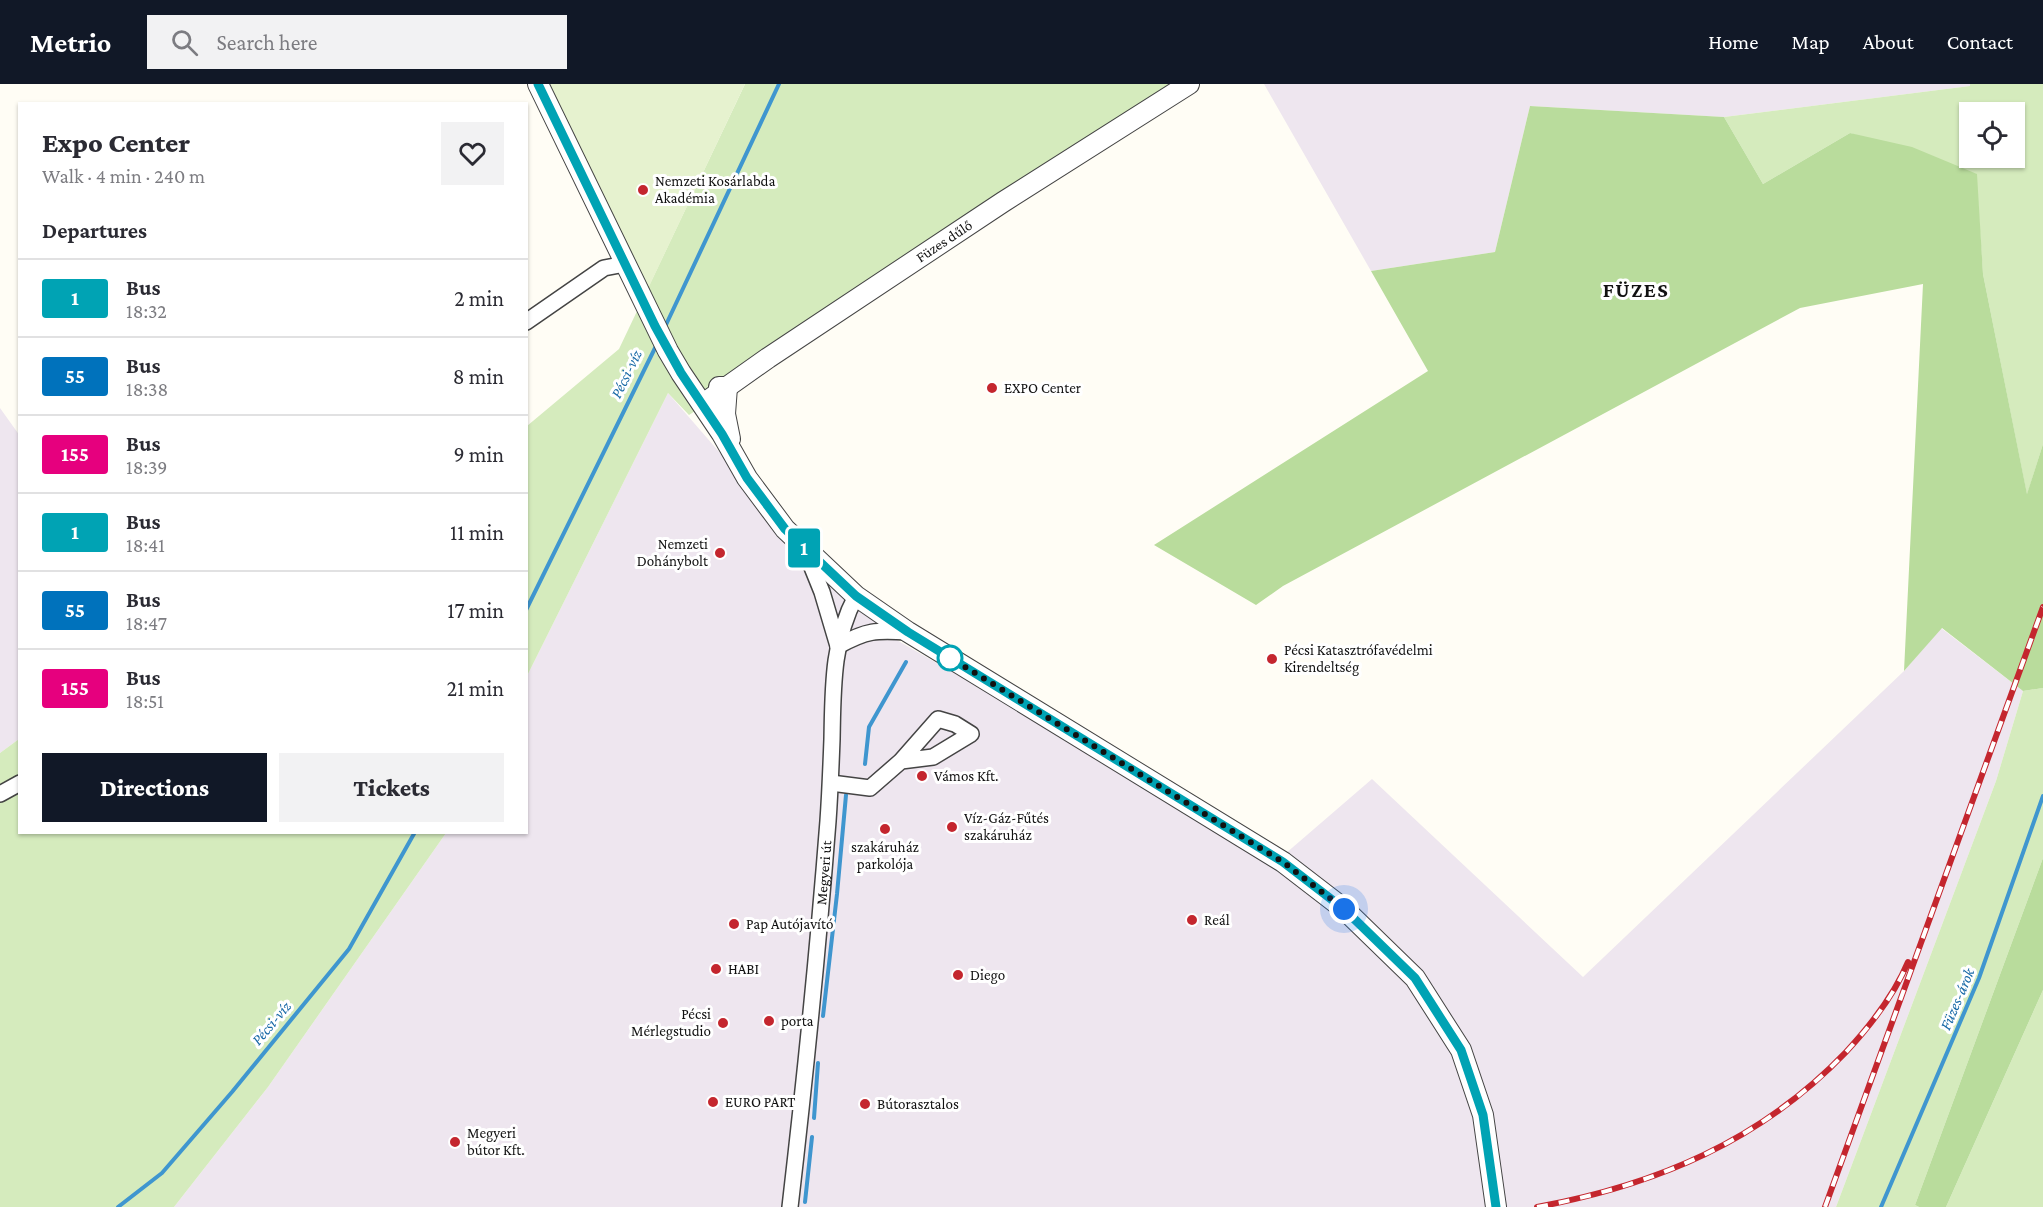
<!DOCTYPE html>
<html lang="en">
<head>
<meta charset="utf-8">
<style>
	:root { --surface:#fff; --page:#f2f2f3; --text:#2b2b33; --muted:#7c7c81; --line:#e1e1e2; --accent:#111827 }
	body { margin:0; font-family:"Crimson Pro",serif; background:var(--page); color:var(--text); height:100vh; display:flex; flex-direction:column; font-size:22px; white-space:nowrap }
	* { box-sizing:border-box; margin:0 }
	p { font-size:20px; color:var(--muted) }
	.icon { flex:none; width:33px; height:33px; fill:none; stroke:currentColor; stroke-width:2; stroke-linecap:round; stroke-linejoin:round }
	.map { position:relative; flex:1; overflow:hidden }
	.side { position:absolute; left:18px; top:18px; width:510px; height:732px; display:flex; flex-direction:column; background:var(--surface); border-radius:0px; box-shadow:0 2px 4px #0004 }
	.side>* { flex:none }
	.badge { padding:0 12px; border-radius:4px; font-size:21px; line-height:39px }
	.controls { position:absolute; left:1959px; top:18px; display:grid; gap:12px }
	.controls a { display:grid; place-items:center; width:66px; height:66px; border-radius:0px; background:var(--surface); box-shadow:0 2px 4px #0004; font-size:30px }
	.you { position:absolute; width:30px; height:30px; margin:-15px; border:4px solid #fff; border-radius:50%; background:#1a73e8; box-shadow:0 0 0 9px #1a73e833 }
	.map>.badge { position:absolute; translate:-50% -50%; box-shadow:0 0 0 3px #fff }
	h2 { padding:0 24px; font-size:22px; line-height:54px }
	.round { display:grid; place-items:center; flex:none; width:63px; height:63px; border-radius:0px; background:var(--page) }
	.summary { display:flex; align-items:center; justify-content:space-between; height:102px; padding:0 24px }
	h1 { font-size:28px; font-weight:800; line-height:45px }
	.button { display:flex; gap:12px; margin-top:auto; padding:12px 24px }
	.button a { flex:1; height:69px; border-radius:0px; background:var(--accent); color:#fff; font-size:24px; font-weight:800; line-height:69px; text-align:center }
	.button a+a { background:var(--page); color:var(--text) }
	ul { padding:0; list-style:none }
	li { display:flex; align-items:center; gap:18px; height:78px; padding:0 24px; border-top:2px solid var(--line) }
	li div { flex:1 }
	li b { display:block; font-size:22px }
	li em { font-style:normal }
	li .badge { min-width:66px; font-weight:700; text-align:center }
	header { display:flex; align-items:center; gap:36px; box-sizing:border-box; height:84px; padding:0 30px; background:var(--accent); color:#fff }
	header strong { font-size:28px }
	nav { display:flex; gap:33px; margin-inline-start:auto; font-size:21px }
	.search { width:420px; height:54px; background:var(--page); display:flex; align-items:center; gap:15px; box-sizing:border-box; padding:0 21px; border-radius:0px; color:var(--muted); font-size:22px }
	.map>svg:first-child { display:block }
</style>
</head>
<body>
<header>
<strong>Metrio</strong>
<div class="search"><svg class="icon" aria-label="search" viewBox="0 0 24 24"><circle cx="10" cy="10" r="6"/><path d="M15 15l6 6"/></svg>Search here</div>
<nav><a>Home</a><a>Map</a><a>About</a><a>Contact</a></nav>
</header>
<div class="map">
<svg width="2043" height="1123" viewBox="0 0 2043 1123">
	<rect width="100%" height="100%" fill="#fffdf5"/>
	<path fill="#eee6ef" d="M1264 0H1970V2L1724 33 1530 22 1495 168 1371 187Z
		M668 309 740 392 795 442 895 555 1278 776 1372 695 1583 893 1904 587 1941 544 2023 607 1996 697 1836 1123H174L268 1003 446 749 526 748 527 592Z
		M0 324 20 352 19 655 0 669Z"/>
	<path fill="#d5ebbd" fill-rule="evenodd" d="M745 0H1168L1173 11 689 331 668 309 527 592V342L619 265Z
		M1970 0H2043V360L2027 411 1983 190 1976 90 1850 49 1763 100 1724 33 1970 2ZM1970 28H2014V74H1970Z
		M2043 604V774L1915 1121 1919 1123H1836L1996 697 2023 607Z
		M19 655 20 748 446 749 268 1003 174 1123H0V669Z
		M2043 906V1123H1946Z"/>
	<path fill="#b9dc9c" d="M1530 22 1724 33 1763 100 1850 49 1912 63 1977 90 1983 190 2027 410 2043 360V604L2023 607 1942 544 1904 587 1923 200 1800 224 1283 502 1256 521 1154 461 1428 287 1371 187 1495 168Z
		M2043 774V906L1946 1123H1919L1915 1121Z"/>
	<path fill="#e6f2cf" d="M538 0H745L645 211Z"/>
	<g fill="none" stroke-linecap="round" stroke-linejoin="round">
		<path stroke="#3f96cf" stroke-width="4" d="M664 245 779 0
			M526 526 657 260
			M865 680 869 643 906 578
			M823 932 837 810 846 711
			M814 1034 818 979
			M805 1118 812 1053
			M118 1123 162 1089 232 1008 349 865 415 748
			M1881 1123 1979 894 2043 712"/>
		<defs>
			<g id="minor">
				<path d="M526 238 604 184 625 180"/>
				<path d="M805 466 822 508 838 562"/>
				<path d="M838 562C867 546 876 546 908 548"/>
				<path d="M831 699 870 704 901 677 933 673 971 650 955 640 938 635 901 677"/>
				<path d="M0 710 20 699"/>
				<path id="s1" d="M790 1123C805 994 818 866 828 737 830 709 831 682 832 655 833 606 832 556 856 512"/>
			</g>
			<g id="tertiary">
				<path d="M538 0 668 267 681 289 722 350 747 394 785 445 856 512 908 548 1283 778 1344 825 1415 894 1461 966 1483 1031 1496 1123"/>
				<path d="M719 303H727L725 330 730 355"/>
				<path id="s2" d="M703 320 768 274 1003 118 1189 0"/>
			</g>
		</defs>
		<use href="#minor" stroke="#444" stroke-width="18"/>
		<use href="#tertiary" stroke="#444" stroke-width="22"/>
		<use href="#minor" stroke="#fff" stroke-width="15"/>
		<use href="#tertiary" stroke="#fff" stroke-width="20"/>
		<defs>
			<path id="rail" d="M1537 1123C1656 1101 1761 1057 1846 968 1870 942 1894 912 1908 878
				M1825 1123 2043 523"/>
		</defs>
		<use href="#rail" stroke="#c4262e" stroke-width="6"/>
		<use href="#rail" stroke="#fff" stroke-width="4" stroke-dasharray="11" stroke-linecap="butt"/>
	</g>
	<g fill="none" stroke-linecap="round" stroke-linejoin="round">
		<defs>
			<path id="line" d="M538 0 655 242 681 289 722 350 747 394 785 445 856 512 908 548 1283 778 1344 825 1415 894 1461 966 1483 1031 1496 1123"/>
		</defs>
		<use href="#line" stroke="#fff" stroke-width="14"/>
		<use href="#line" stroke="#00a3b4" stroke-width="9"/>
		<path stroke="#111" stroke-width="6" stroke-dasharray="0 10.8" d="M950 574 944 570 1283 778 1344 825"/>
	</g>
	<g fill="#c4262e" stroke="#fff" stroke-width="2">
		<circle cx="643" cy="106" r="6"/>
		<circle cx="992" cy="304" r="6"/>
		<circle cx="720" cy="469" r="6"/>
		<circle cx="1272" cy="575" r="6"/>
		<circle cx="922" cy="692" r="6"/>
		<circle cx="952" cy="743" r="6"/>
		<circle cx="885" cy="745" r="6"/>
		<circle cx="1192" cy="836" r="6"/>
		<circle cx="734" cy="840" r="6"/>
		<circle cx="716" cy="885" r="6"/>
		<circle cx="958" cy="891" r="6"/>
		<circle cx="769" cy="937" r="6"/>
		<circle cx="723" cy="939" r="6"/>
		<circle cx="713" cy="1018" r="6"/>
		<circle cx="865" cy="1020" r="6"/>
		<circle cx="455" cy="1058" r="6"/>
	</g>
	<circle fill="#fff" stroke="#00a3b4" stroke-width="3" cx="950" cy="574" r="12"/>
	<g text-anchor="middle" dominant-baseline="central" stroke-width="6" stroke-linejoin="round" paint-order="stroke">
		<g font-size="15" fill="#111" stroke="#fff" text-anchor="start">
			<text x="655" y="97">Nemzeti Kosárlabda<tspan x="655" dy="17">Akadémia</tspan></text>
			<text x="1004" y="304">EXPO Center</text>
			<text x="708" y="460" text-anchor="end">Nemzeti<tspan x="708" dy="17">Dohánybolt</tspan></text>
			<text x="1284" y="566">Pécsi Katasztrófavédelmi<tspan x="1284" dy="17">Kirendeltség</tspan></text>
			<text x="934" y="692">Vámos Kft.</text>
			<text x="964" y="734">Víz-Gáz-Fűtés<tspan x="964" dy="17">szakáruház</tspan></text>
			<text x="885" y="763" text-anchor="middle">szakáruház<tspan x="885" dy="17">parkolója</tspan></text>
			<text x="1204" y="836">Reál</text>
			<text x="746" y="840">Pap Autójavító</text>
			<text x="728" y="885">HABI</text>
			<text x="970" y="891">Diego</text>
			<text x="711" y="930" text-anchor="end">Pécsi<tspan x="711" dy="17">Mérlegstudio</tspan></text>
			<text x="781" y="937">porta</text>
			<text x="725" y="1018">EURO PART</text>
			<text x="877" y="1020">Bútorasztalos</text>
			<text x="467" y="1049">Megyeri<tspan x="467" dy="17">bútor Kft.</tspan></text>
		</g>
		<g font-size="15" fill="#111" stroke="#fff">
			<text stroke="none"><textPath href="#s2" startOffset="291">Füzes dűlő</textPath></text>
			<text stroke="none"><textPath href="#s1" startOffset="336">Megyeri út</textPath></text>
		</g>
		<g font-size="16" font-style="italic" fill="#1768a6" stroke="#fff">
			<text transform="translate(626 290) rotate(-64)">Pécsi-víz</text>
			<text transform="translate(1957 915) rotate(-67)">Füzes-árok</text>
			<text transform="translate(271 939) rotate(-50)">Pécsi-víz</text>
		</g>
		<g font-size="21" font-weight="bold" letter-spacing="1.5" fill="#111" stroke="#fff">
			<text x="1636" y="206">FÜZES</text>
		</g>
	</g>
</svg>
<div class="controls">
<a><svg class="icon" aria-label="locate" viewBox="0 0 24 24"><circle cx="12" cy="12" r="6"/><path d="M12 2v4M12 18v4M2 12h4M18 12h4"/></svg></a>
</div>
<div class="you" style="left:1344px;top:825px"></div>
<b class="badge" style="left:804px;top:464px;background:#00a3b4;color:#fff">1</b>
<section class="side">
<div class="summary"><div><h1>Expo Center</h1><p>Walk · 4 min · 240 m</p></div><a class="round"><svg class="icon" aria-label="heart" viewBox="0 0 24 24"><path d="M12 20l-8-8c-3-5 5-10 8-4 3-6 11-1 8 4z"/></svg></a></div>
<h2>Departures</h2>
<ul>
<li><span class="badge" style="background:#00a3b4;color:#fff">1</span><div><b>Bus</b><p>18:32</p></div><em>2 min</em></li>
<li><span class="badge" style="background:#0072bc;color:#fff">55</span><div><b>Bus</b><p>18:38</p></div><em>8 min</em></li>
<li><span class="badge" style="background:#e6007e;color:#fff">155</span><div><b>Bus</b><p>18:39</p></div><em>9 min</em></li>
<li><span class="badge" style="background:#00a3b4;color:#fff">1</span><div><b>Bus</b><p>18:41</p></div><em>11 min</em></li>
<li><span class="badge" style="background:#0072bc;color:#fff">55</span><div><b>Bus</b><p>18:47</p></div><em>17 min</em></li>
<li><span class="badge" style="background:#e6007e;color:#fff">155</span><div><b>Bus</b><p>18:51</p></div><em>21 min</em></li>
</ul>
<div class="button"><a>Directions</a><a>Tickets</a></div>
</section>
</div>
</body>
</html>
